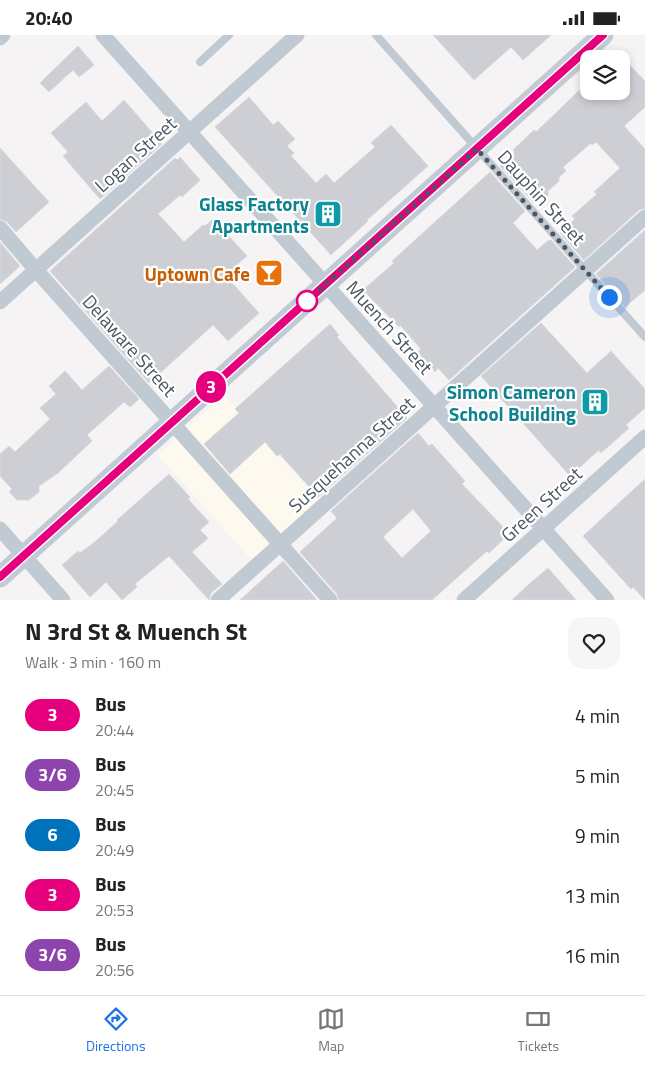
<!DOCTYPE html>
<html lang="en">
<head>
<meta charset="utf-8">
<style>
	:root { --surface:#fff; --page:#f6f6f6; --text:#222; --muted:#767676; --line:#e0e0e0; --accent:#1a73e8 }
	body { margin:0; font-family:"Titillium Web",sans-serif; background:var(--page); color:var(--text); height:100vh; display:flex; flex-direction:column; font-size:19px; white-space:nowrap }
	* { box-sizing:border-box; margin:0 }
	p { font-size:16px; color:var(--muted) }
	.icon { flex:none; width:28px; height:28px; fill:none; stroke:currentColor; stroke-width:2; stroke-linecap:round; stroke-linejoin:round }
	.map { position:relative; height:565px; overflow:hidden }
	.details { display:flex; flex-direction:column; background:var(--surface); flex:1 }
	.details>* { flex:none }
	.badge { padding:0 10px; border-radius:16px; font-size:18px; line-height:32px }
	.tools { position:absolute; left:580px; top:15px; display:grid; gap:10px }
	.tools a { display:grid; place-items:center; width:50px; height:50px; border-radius:10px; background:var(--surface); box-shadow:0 2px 8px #0003; font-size:25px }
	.you { position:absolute; width:25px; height:25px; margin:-12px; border:4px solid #fff; border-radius:50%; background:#1a73e8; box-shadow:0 0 0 8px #1a73e833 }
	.map>.badge { position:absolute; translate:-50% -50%; box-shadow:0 0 0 2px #fff }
	.round { display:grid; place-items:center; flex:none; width:52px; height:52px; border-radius:15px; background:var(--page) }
	.summary { display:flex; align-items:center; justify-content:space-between; height:85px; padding:0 25px }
	h1 { font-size:24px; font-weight:700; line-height:38px }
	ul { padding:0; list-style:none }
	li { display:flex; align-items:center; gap:15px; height:60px; padding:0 25px }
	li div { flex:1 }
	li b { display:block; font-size:19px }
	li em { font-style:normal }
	li .badge { min-width:55px; font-weight:700; text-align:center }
	.status { display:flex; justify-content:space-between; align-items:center; height:35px; padding:0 25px; background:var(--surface); direction:ltr }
	.status svg { height:14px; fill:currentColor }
	.menu { display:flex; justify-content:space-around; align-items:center; height:70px; border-top:1px solid var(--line); background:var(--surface); font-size:14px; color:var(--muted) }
	.menu a { display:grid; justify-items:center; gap:2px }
	.menu .active { color:var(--accent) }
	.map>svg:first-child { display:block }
</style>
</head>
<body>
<div class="status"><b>20:40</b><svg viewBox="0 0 49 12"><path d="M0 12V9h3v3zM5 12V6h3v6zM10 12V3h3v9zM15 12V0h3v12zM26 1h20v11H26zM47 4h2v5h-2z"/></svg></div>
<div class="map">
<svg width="645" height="565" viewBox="0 0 645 565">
	<rect width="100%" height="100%" fill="#f5f3f3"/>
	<path fill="#fdf9ef" d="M224 360 322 468 255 529 158 420Z"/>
	<path fill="#cdcfd5" stroke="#d7d9de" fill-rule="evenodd" d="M433 0H551L523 25 511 12 474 45Z
		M78 11 94 30 79 42 73 35 49 57 40 48Z
		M621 21 645 46V72L624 91 645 114V173L639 175 584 225 560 198 575 184 572 181 597 159 594 157 620 133 596 107 592 110 591 108 563 132 566 136 559 142V146L547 157 549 159 539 168 537 166 534 168 500 131 515 117 513 115 534 95 536 97 589 46V56H621Z
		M249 62 273 90 278 86 295 104 287 111 294 118 291 121 316 148 326 139 334 148 375 112 371 108 391 90 428 131 367 185 368 186 331 220 215 92Z
		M124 65 162 109 100 164 63 121 68 117 51 98 86 67 102 86Z
		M0 113 49 167 16 197 7 187 0 184Z
		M180 122 200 145 182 162 180 160 158 179 184 207 203 190 205 191 213 184 247 221 225 240 259 278 228 306 213 290 149 348 50 236 175 123 177 125Z
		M490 137 525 176 513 188 537 215 549 205 550 206 551 205 575 232 449 345 438 333 435 337 418 317 421 314 400 290 399 292 363 255 394 228 392 226Z
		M645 195V255L625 272 596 239Z
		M0 207 20 231 0 249Z
		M541 288 587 338 611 316 645 354V373L626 390 629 393 601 418 599 415 570 441 481 341Z
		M330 289 339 300 337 302 407 383 318 462 280 419 277 421 265 407 230 439 204 409 239 378 235 374Z
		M109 331 139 364 130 372 124 367 87 400 92 406 58 438 39 451V457L29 465H17L9 457 12 454 0 441V419L9 411 15 417 50 384 40 373 56 359 49 351 65 336 82 355Z
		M418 398 429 411 432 409 449 428 465 446 462 449 506 495 505 497 508 500 489 518 487 516 432 565H339L337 559 300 517 337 483 331 476ZM413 474 431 496 402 523 383 502Z
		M169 439 190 462 188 464 209 487 200 495 208 503 192 517 222 549 211 558 209 565 169 521 135 549 137 552 122 565 106 547 90 562 62 530 78 516 80 518 96 506 118 486 117 485Z
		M645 444V565L633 552 631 554 583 501Z
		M283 526 317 565H240Z
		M548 533 576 565H512L527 551Z"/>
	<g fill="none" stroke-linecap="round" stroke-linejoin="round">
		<path stroke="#c1cad2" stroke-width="8" d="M376 0 645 302
			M200 27 229 0"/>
		<path stroke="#c1cad2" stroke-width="15" d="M103 0 607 565
			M0 3 3 0
			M0 193 36 235 330 565
			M0 267 297 0
			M0 494 63 565
			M218 565 645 182
			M464 565 645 402"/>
		<path stroke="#c1cbd6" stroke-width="21" d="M0 542 603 0"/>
	</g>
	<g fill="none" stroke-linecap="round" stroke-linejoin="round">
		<defs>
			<path id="line" d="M0 542 603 0"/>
		</defs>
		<use href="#line" stroke="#fff" stroke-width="11"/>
		<use href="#line" stroke="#e6007e" stroke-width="8"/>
		<path stroke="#4a5661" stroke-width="5" stroke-dasharray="0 9" d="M307 266 477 114 609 262"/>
	</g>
	<defs>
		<symbol id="building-square" viewBox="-11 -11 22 22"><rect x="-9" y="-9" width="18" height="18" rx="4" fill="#0f9aa8" stroke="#fff"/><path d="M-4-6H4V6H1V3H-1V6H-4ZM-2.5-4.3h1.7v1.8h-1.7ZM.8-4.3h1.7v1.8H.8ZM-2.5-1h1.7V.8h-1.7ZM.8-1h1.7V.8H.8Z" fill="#fff"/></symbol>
		<symbol id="bar-square" viewBox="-11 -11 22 22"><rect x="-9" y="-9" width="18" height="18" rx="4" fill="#e8710a" stroke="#fff"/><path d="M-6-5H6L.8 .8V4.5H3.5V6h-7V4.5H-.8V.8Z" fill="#fff"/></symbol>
	</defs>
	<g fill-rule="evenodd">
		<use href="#building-square" x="312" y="163" width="32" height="32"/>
		<use href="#bar-square" x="253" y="222" width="32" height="32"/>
		<use href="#building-square" x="579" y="351" width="32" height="32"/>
	</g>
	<circle fill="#fff" stroke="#e6007e" stroke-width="2.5" cx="307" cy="266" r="10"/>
	<g text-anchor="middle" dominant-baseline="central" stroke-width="4.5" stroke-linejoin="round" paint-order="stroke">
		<g font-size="19" fill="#4a5661" stroke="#fff">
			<text transform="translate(135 119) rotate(-42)">Logan Street</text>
			<text transform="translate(542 162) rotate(48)">Dauphin Street</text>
			<text transform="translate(390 292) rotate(48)">Muench Street</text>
			<text transform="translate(130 310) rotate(48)">Delaware Street</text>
			<text transform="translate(351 419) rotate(-42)">Susquehanna Street</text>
			<text transform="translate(541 469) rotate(-42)">Green Street</text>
		</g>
		<g font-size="19" font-weight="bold" fill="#0d838f" stroke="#fff" text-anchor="end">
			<text x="309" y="168">Glass Factory<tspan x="309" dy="22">Apartments</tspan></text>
			<text x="576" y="356">Simon Cameron<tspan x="576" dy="22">School Building</tspan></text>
		</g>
		<g font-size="19" font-weight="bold" fill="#c56008" stroke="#fff" text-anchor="end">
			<text x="250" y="238">Uptown Cafe</text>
		</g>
	</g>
</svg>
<div class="tools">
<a><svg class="icon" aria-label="layers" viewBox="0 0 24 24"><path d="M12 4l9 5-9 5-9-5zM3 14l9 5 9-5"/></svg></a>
</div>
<div class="you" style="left:609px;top:262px"></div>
<b class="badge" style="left:211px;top:352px;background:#e6007e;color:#fff">3</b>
</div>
<section class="details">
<div class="summary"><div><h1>N 3rd St &amp; Muench St</h1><p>Walk · 3 min · 160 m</p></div><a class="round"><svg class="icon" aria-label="heart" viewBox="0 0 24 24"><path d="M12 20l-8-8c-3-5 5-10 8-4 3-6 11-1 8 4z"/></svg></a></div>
<ul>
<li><span class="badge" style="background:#e6007e;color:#fff">3</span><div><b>Bus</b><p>20:44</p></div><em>4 min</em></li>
<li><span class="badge" style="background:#8e44ad;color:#fff">3/6</span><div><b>Bus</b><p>20:45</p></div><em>5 min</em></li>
<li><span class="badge" style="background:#0072bc;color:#fff">6</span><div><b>Bus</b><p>20:49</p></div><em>9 min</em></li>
<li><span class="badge" style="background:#e6007e;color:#fff">3</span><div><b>Bus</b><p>20:53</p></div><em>13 min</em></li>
<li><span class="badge" style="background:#8e44ad;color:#fff">3/6</span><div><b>Bus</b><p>20:56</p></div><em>16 min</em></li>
</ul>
</section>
<nav class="menu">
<a class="active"><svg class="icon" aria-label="directions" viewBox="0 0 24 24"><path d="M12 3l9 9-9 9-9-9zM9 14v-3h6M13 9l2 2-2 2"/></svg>Directions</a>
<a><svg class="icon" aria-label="map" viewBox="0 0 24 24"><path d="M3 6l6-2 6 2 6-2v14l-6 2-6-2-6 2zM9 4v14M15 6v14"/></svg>Map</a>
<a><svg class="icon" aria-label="tickets" viewBox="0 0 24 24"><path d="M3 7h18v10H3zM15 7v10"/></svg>Tickets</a>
</nav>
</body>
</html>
